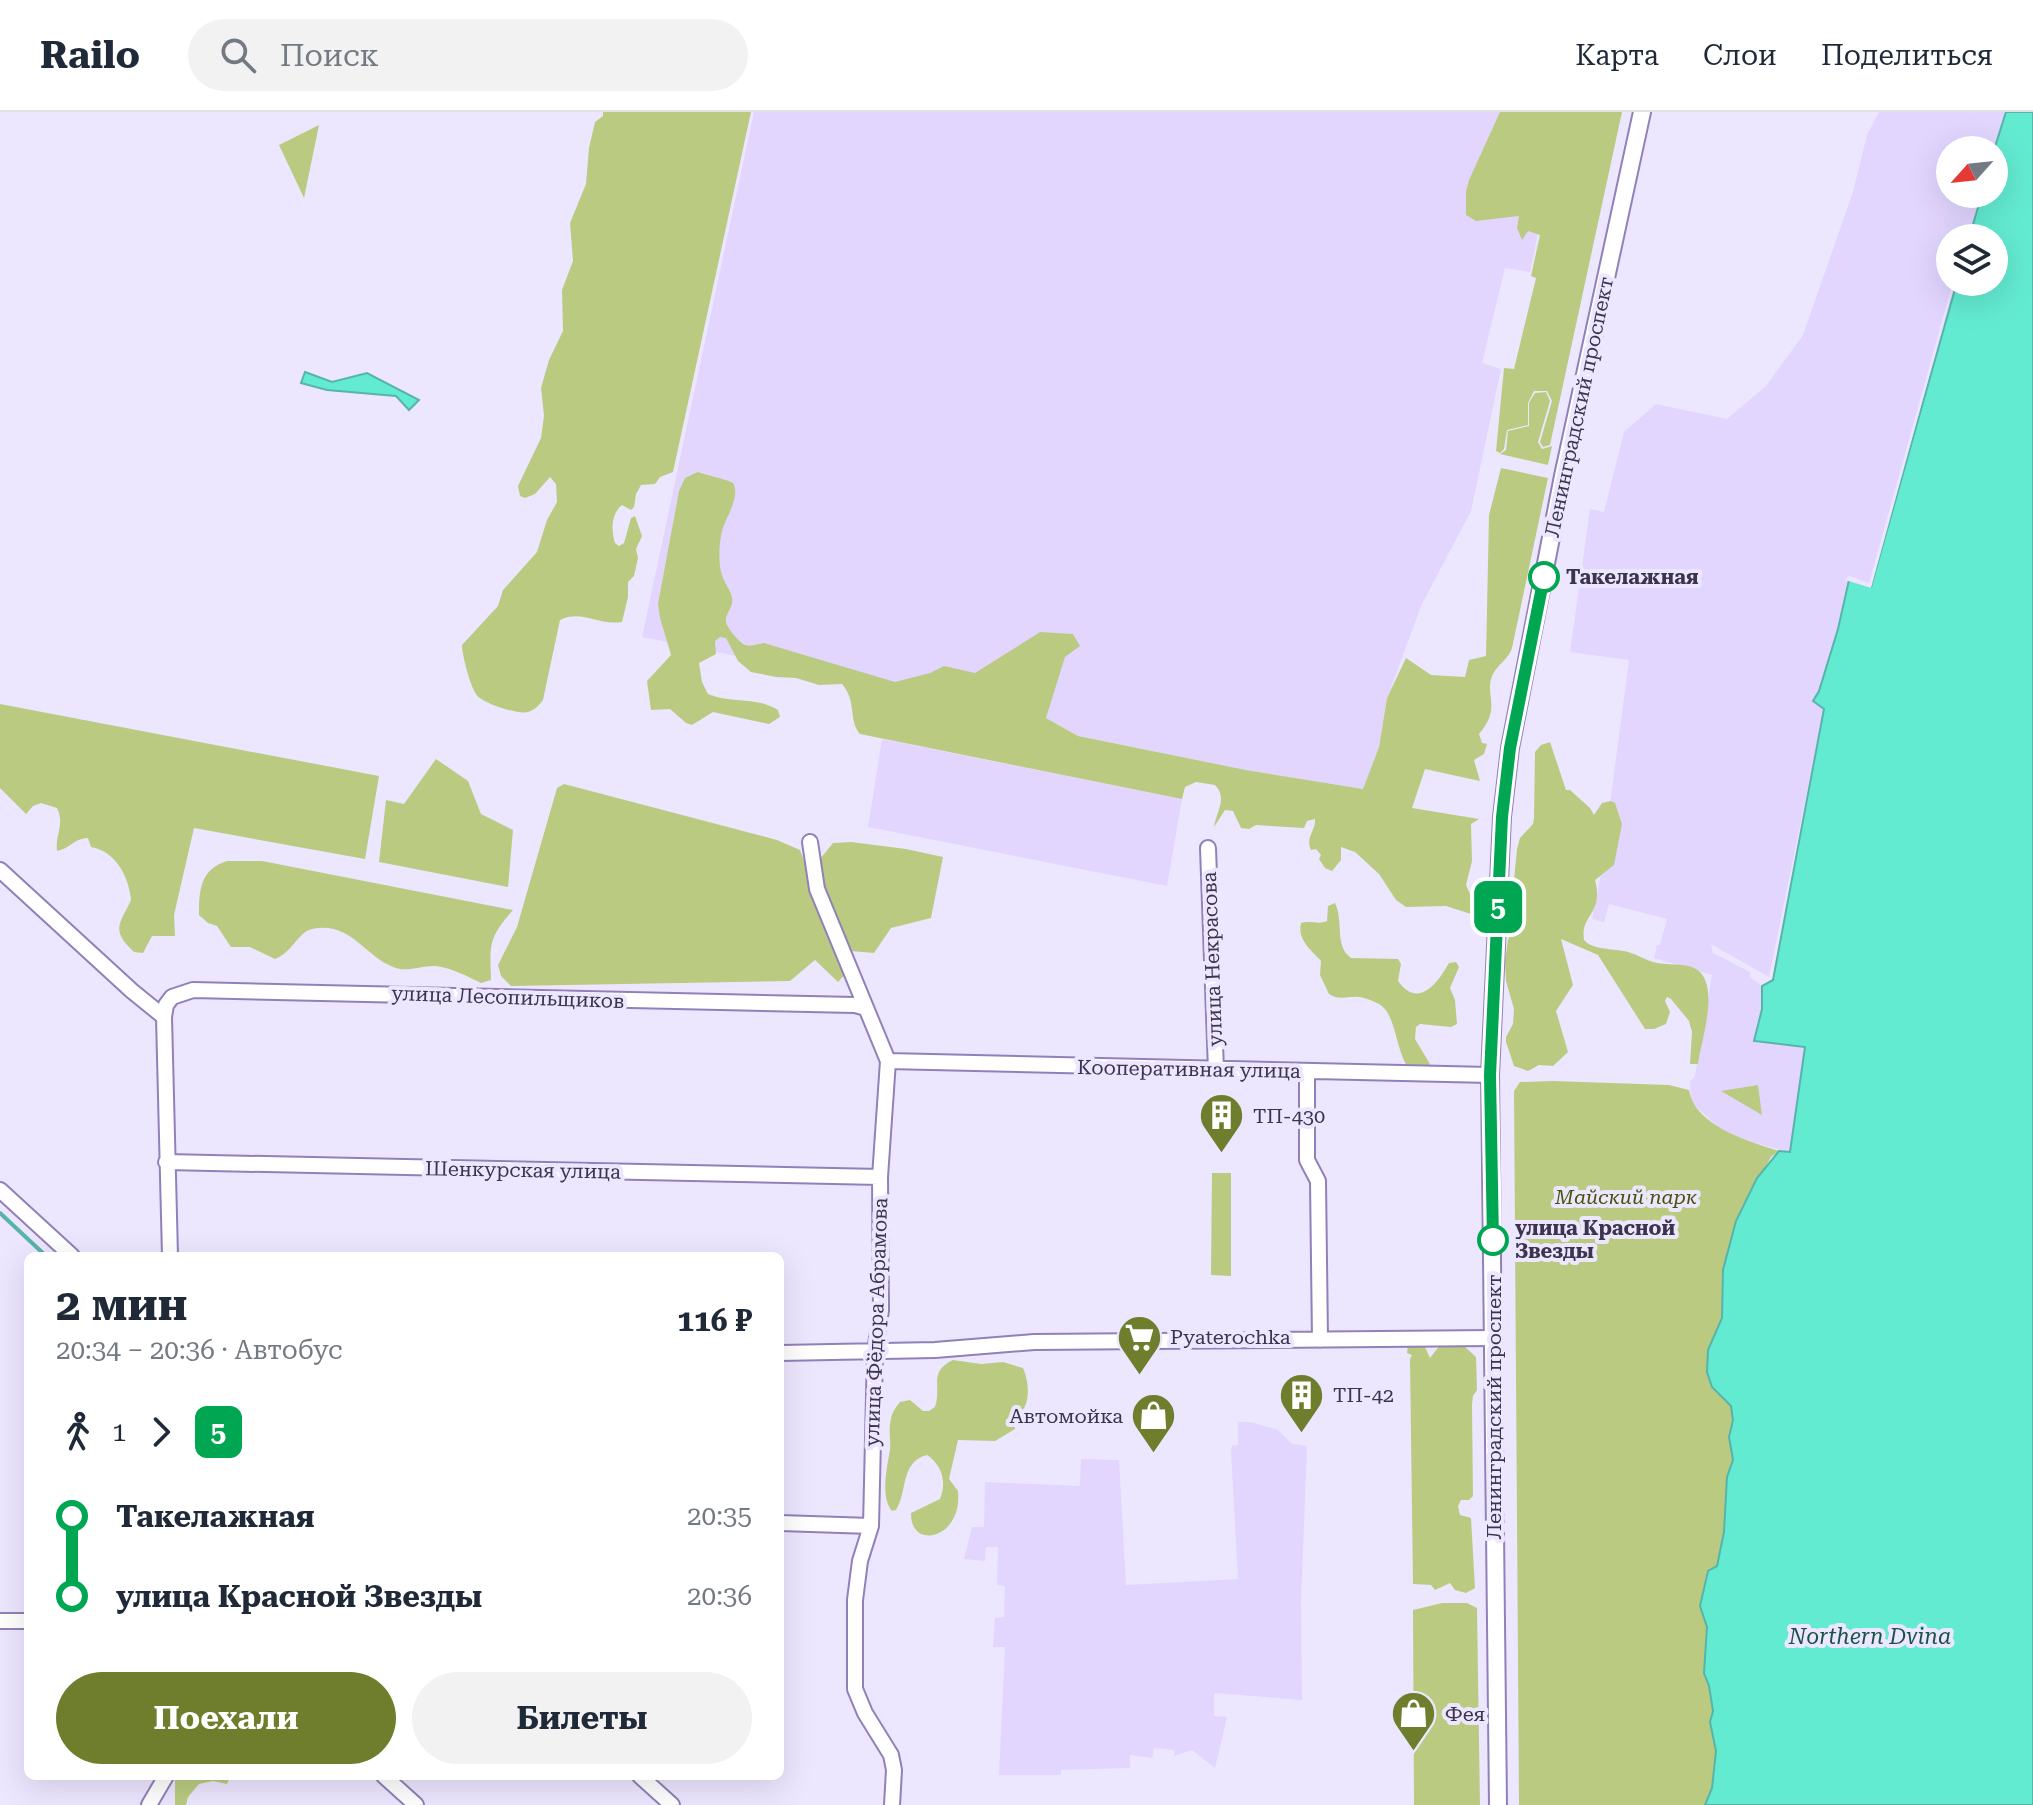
<!DOCTYPE html>
<html lang="ru">
<head>
<meta charset="utf-8">
<style>
	:root { --surface:#fff; --page:#f2f2f3; --text:#1f2937; --muted:#747a83; --line:#e0e1e3; --accent:#6f7e2c }
	body { margin:0; font-family:"Roboto Serif",serif; background:var(--page); color:var(--text); height:100vh; display:flex; flex-direction:column; font-size:30px; white-space:nowrap }
	* { box-sizing:border-box; margin:0 }
	p { font-size:26px; color:var(--muted) }
	.icon { flex:none; width:44px; height:44px; fill:none; stroke:currentColor; stroke-width:2; stroke-linecap:round; stroke-linejoin:round }
	.map { position:relative; flex:1; overflow:hidden }
	.sheet { position:absolute; left:24px; top:1140px; width:760px; height:528px; display:flex; flex-direction:column; background:var(--surface); border-radius:12px; box-shadow:0 8px 32px #0002 }
	.sheet>* { flex:none }
	.badge { padding:0 16px; border-radius:12px; font-size:28px; line-height:52px }
	.needle { width:52px; rotate:243deg }
	.tools { position:absolute; left:1936px; top:24px; display:grid; gap:16px }
	.tools a { display:grid; place-items:center; width:72px; height:72px; border-radius:50%; background:var(--surface); box-shadow:0 8px 32px #0002; font-size:40px }
	.map>.badge { position:absolute; translate:-50% -50%; box-shadow:0 0 0 4px #fff }
	.legs { display:flex; align-items:center; gap:12px; height:88px; padding:0 32px; font-size:26px }
	.legs p { margin-inline-start:auto }
	.overview { display:flex; align-items:center; justify-content:space-between; height:136px; padding:0 32px }
	h1 { font-size:44px; font-weight:700; line-height:60px }
	.button { display:flex; gap:16px; margin-top:auto; padding:16px 32px }
	.button a { flex:1; height:92px; border-radius:48px; background:var(--accent); color:#fff; font-size:32px; font-weight:700; line-height:92px; text-align:center }
	.button a+a { background:var(--page); color:var(--text) }
	ul { padding:0 32px; list-style:none }
	li { display:flex; align-items:center; gap:28px; height:80px; font-size:30px }
	li i { display:grid; place-items:center; width:12px; height:100%; margin:0 10px; background:currentColor }
	li i::after { content:''; width:20px; height:20px; margin:-10px; border:6px solid; border-radius:50%; background:var(--surface) }
	li p { margin-inline-start:auto }
	li:first-child i { background:linear-gradient(#0000 50%,currentColor 0) }
	li:last-child i { background:linear-gradient(currentColor 50%,#0000 0) }
	header { display:flex; align-items:center; gap:48px; box-sizing:border-box; height:112px; padding:0 40px; background:var(--surface); border-bottom:2px solid var(--line) }
	header strong { font-size:38px }
	nav { display:flex; gap:44px; margin-inline-start:auto; font-size:28px }
	.search { width:560px; height:72px; background:var(--page); display:flex; align-items:center; gap:20px; box-sizing:border-box; padding:0 28px; border-radius:44px; color:var(--muted); font-size:30px }
	.map>svg:first-child { display:block }
</style>
</head>
<body>
<header>
<strong>Railo</strong>
<div class="search"><svg class="icon" aria-label="search" viewBox="0 0 24 24"><circle cx="10" cy="10" r="6"/><path d="M15 15l6 6"/></svg>Поиск</div>
<nav><a>Карта</a><a>Слои</a><a>Поделиться</a></nav>
</header>
<div class="map">
<svg width="2033" height="1693" viewBox="0 0 2033 1693">
	<rect width="100%" height="100%" fill="#ede6ff"/>
	<path fill="#e2d6ff" d="M754 0H1563L1530 160 1505 156 1482 251 1501 257 1471 399 1422 492 1387 586 1379 635 1363 677 1246 658 1078 624 1046 606 642 525Z
		M1879 0H2006L1994 38H1950V82H1982L1969 126H1950V170H1957L1871 476 1849 469 1838 517 1819 579 1813 589 1824 597 1769 865 1711 832 1713 841 1750 860V865L1762 874V897L1756 915 1805 934 1790 1041 1740 1026 1718 1015 1691 990 1690 970 1695 964 1712 863 1654 846 1657 833H1660L1667 807 1609 792 1604 810 1592 807 1600 768 1629 548 1570 540 1590 397 1604 400 1624 320 1656 292 1727 307 1766 274 1803 223 1853 80 1867 23Z
		M882 627 1182 687 1167 774 868 715Z
		M1238 1310H1250L1278 1318 1292 1332 1307 1334 1301 1489 1302 1588 1214 1581V1604L1227 1605 1215 1656 1192 1638 1174 1644V1638L1154 1636 1152 1646 1130 1643V1656L1061 1658V1663H999L1005 1535H993L995 1506 1004 1505 1005 1474 997 1473 998 1435H986L985 1449 964 1447 972 1415H984L985 1370 1080 1374 1081 1347 1119 1348 1126 1473 1238 1467 1231 1339 1232 1334 1238 1333Z"/>
	<path fill="#bacb81" d="M603 0H751L673 360 660 365 655 372 641 373 636 382 634 395 631 398 622 393C611 402 611 418 615 431L619 434 624 431 631 406 635 404 642 424 636 437 638 446 634 464 628 470V485L622 510C599 514 581 497 560 508L543 588C539 593 535 598 528 600 518 603 481 591 476 582 470 573 462 543 462 533L498 494 503 478 537 440 547 408 557 390 556 372 550 365 535 382 525 386 520 384 518 374 541 326 544 304 541 276 549 248 563 219 562 178 573 149 570 111 586 72 589 36 595 10 603 4Z
		M1500 0H1622L1550 333 1543 335 1540 330 1552 289 1547 279H1534L1528 291V313L1507 318 1504 337 1500 341 1496 339 1504 256 1514 257 1536 166 1531 164 1540 123 1528 119 1522 128 1517 116 1519 104 1476 109 1466 103V80L1469 68Z
		M319 13 304 86 279 33Z
		M1546 280 1550 289 1538 330 1542 337 1552 334 1548 353 1500 342 1506 338 1508 319 1529 314V291L1535 281Z
		M1501 356 1548 366 1512 536C1508 548 1498 552 1493 562 1483 583 1503 594 1479 622L1482 631 1487 632 1484 642 1474 648 1480 669 1425 657 1412 696 1479 707 1471 712 1472 749 1466 773 1470 782 1471 802 1446 794 1406 795 1396 788 1379 762 1355 740 1341 735V748L1332 759 1325 756 1319 747 1321 743 1316 737 1311 738C1305 725 1316 719 1315 707L1307 709 1304 716 1256 713 1249 717 1241 716 1233 699 1225 698 1214 715C1216 700 1228 686 1215 673L1196 670 1185 675 1182 687 860 622C848 608 857 589 842 572L819 573 796 566 776 565 751 560 738 549 726 526 720 525 715 529 716 542 699 551 702 570 708 582C732 592 756 584 778 598L780 605 769 612 713 600 692 613 686 611 670 597 651 598 647 569 671 543 660 506 658 492 679 379 685 366 698 360C705 363 730 368 733 371 741 384 725 407 722 419 719 431 718 452 722 463 724 471 731 478 732 486 734 496 725 501 726 510 727 516 740 531 745 533 751 535 758 532 764 531L895 570 930 561 944 554 975 561 1040 520 1073 522 1080 534 1065 545 1046 606 1078 624 1246 658 1363 677 1379 635 1387 586 1406 546 1431 563 1465 565 1469 548 1486 544 1489 403Z
		M0 592 379 664 365 747 194 716 174 803 175 824H152L143 841 134 840C110 818 120 812 131 788 129 764 115 739 91 735L88 726C75 726 69 737 57 739 55 723 65 712 57 696L41 691 33 694 26 702 0 676Z
		M1550 630 1566 678H1570L1590 696 1594 703 1602 691 1611 689 1615 691 1622 712 1614 753 1595 768C1604 803 1580 802 1584 828 1591 837 1612 837 1624 839 1635 841 1643 847 1653 850 1666 854 1684 850 1696 857 1721 872 1701 929 1698 952H1690L1692 920 1689 909 1671 887 1667 885 1665 889 1670 900 1666 912 1654 917H1645L1598 843 1561 827 1573 873 1556 899 1568 940 1553 954 1539 953 1528 959 1514 954 1506 930V925L1513 912 1514 897 1506 869 1505 849 1508 828 1517 809 1519 789 1514 768 1517 737 1520 726 1533 712 1534 706 1535 640 1541 633Z
		M436 647 468 669 481 702 513 718 508 775 379 750 386 688 404 692Z
		M564 672 777 728 800 738 846 861 838 870 815 848 790 869 511 874 501 864 498 853 517 815 557 676Z
		M851 730 906 737 943 745 931 806 891 816 874 841 851 839 820 770V747L833 731Z
		M227 749H262L513 798C488 826 490 833 491 868L481 871C466 864 453 856 435 854 422 853 407 861 393 855 365 844 350 809 312 817 298 820 293 840 275 847L250 835H231L217 814 208 811 199 803C199 779 200 757 227 749Z
		M1335 791C1344 809 1334 834 1351 846L1398 847 1401 852 1398 869C1419 898 1438 870 1449 851L1456 850 1459 855 1450 876 1455 888 1457 912 1451 915 1420 912 1416 915 1415 927 1430 952 1428 958H1410C1395 941 1397 899 1377 891 1370 888 1361 884 1353 885 1343 885 1338 888 1329 882L1320 863 1321 849C1311 838 1297 828 1301 811 1311 808 1318 813 1327 809L1328 794Z
		M1553 969 1669 973 1689 978C1695 1014 1748 1029 1779 1039L1771 1045 1742 1096 1723 1158 1722 1206 1708 1238 1712 1275 1731 1294 1733 1308 1729 1325 1733 1348 1727 1365 1724 1420 1717 1454 1707 1459 1700 1494 1707 1515 1704 1561 1709 1574 1713 1599 1710 1611 1716 1639 1712 1676 1705 1693H1519L1514 979 1520 970Z
		M1758 973 1762 1003 1721 979Z
		M1212 1061H1231V1164L1211 1163Z
		M1408 1233H1424L1430 1246 1440 1233H1463L1476 1245 1477 1278 1473 1284 1472 1293 1473 1384 1469 1388H1461L1458 1394 1460 1403 1471 1406 1475 1476 1466 1481 1455 1478 1450 1471 1435 1478 1431 1473 1413 1472 1410 1247 1412 1243 1407 1241Z
		M953 1248 981 1252 1003 1250 1023 1256C1028 1267 1030 1283 1025 1294 1021 1304 1014 1306 1015 1317L995 1329 958 1328 949 1367 958 1379C963 1427 910 1439 911 1401L940 1387C947 1370 942 1353 927 1343 900 1350 908 1379 896 1398L892 1399C880 1385 887 1355 890 1338 891 1328 888 1318 891 1307 892 1300 896 1295 900 1290L910 1288 923 1299H929L935 1295C942 1274 928 1260 953 1248Z
		M1442 1491H1467L1477 1496 1480 1693H1414L1413 1498Z
		M175 1664H230L227 1672 213 1669 199 1672 188 1685 186 1693H175Z"/>
	<path fill="#63ebd2" stroke="#57b4aa" stroke-width="2" d="M2006 0H2033V1693H1705L1712 1676 1716 1639 1710 1610 1713 1599 1709 1574 1704 1561 1707 1515 1700 1494 1708 1459 1717 1454 1724 1420 1727 1365 1733 1348 1729 1325 1733 1308 1731 1294 1712 1275 1707 1260 1708 1238 1722 1206 1723 1158 1736 1109 1757 1066 1779 1039 1790 1040 1805 935 1754 929 1762 897V874L1773 868 1824 597 1813 589 1819 579 1838 517 1849 468 1871 475 1957 170H1994V126H1969L1982 82H1994V38Z
		M305 260 332 270 367 261 419 288 409 298 396 284 327 278 301 271Z"/>
	<path fill="#ede6ff" d="M1953 170H1955L1871 476 1845 468 1849 464 1869 471Z"/>
	<g fill="none" stroke-linecap="round" stroke-linejoin="round">
		<path stroke="#57b4aa" stroke-width="4" d="M0 1101 46 1144"/>
		<defs>
			<path id="minor" d="M810 730 817 777 888 949 880 1065 881 1198 875 1240 871 1414 860 1449 855 1488V1577L865 1601 891 1643 894 1658 892 1693
				M1208 736 1216 958
				M0 758 132 879 164 905
				M888 949 1490 963
				M1307 959V1048L1318 1069 1320 1228
				M166 1050 880 1065
				M0 1078 72 1144
				M170 1144 164 905 166 893 172 885 193 878 855 893 866 896
				M780 1241 935 1238 1034 1230 1492 1226
				M780 1411 871 1414
				M0 1509H28
				M384 1664 416 1693
				M640 1664 672 1693
				M149 1693 166 1664"/>
			<path id="major" d="M1498 1693 1490 963 1502 705 1510 636 1563 364 1642 0"/>
		</defs>
		<use href="#minor" stroke="#9280b8" stroke-width="18"/>
		<use href="#major" stroke="#9280b8" stroke-width="20"/>
		<use href="#minor" stroke="#fff" stroke-width="14"/>
		<use href="#major" stroke="#fff" stroke-width="16"/>
	</g>
	<g fill="none" stroke-linecap="round" stroke-linejoin="round">
		<defs>
			<path id="line-1" d="M1493 1128 1490 963 1502 705 1510 636 1544 465"/>
		</defs>
		<use href="#line-1" stroke="#fff" stroke-width="18"/>
		<use href="#line-1" stroke="#00a651" stroke-width="12"/>
	</g>
	<defs>
		<symbol id="building-pin" viewBox="-11 -11 22 30"><path d="M0 17L-7.5 6A9.5 9.5 0 1 1 7.5 6Z" fill="#6f7e2c" stroke="#ede6ff"/><path d="M-4-6H4V6H1V3H-1V6H-4ZM-2.5-4.3h1.7v1.8h-1.7ZM.8-4.3h1.7v1.8H.8ZM-2.5-1h1.7V.8h-1.7ZM.8-1h1.7V.8H.8Z" fill="#fff"/></symbol>
		<symbol id="supermarket-pin" viewBox="-11 -11 22 30"><path d="M0 17L-7.5 6A9.5 9.5 0 1 1 7.5 6Z" fill="#6f7e2c" stroke="#ede6ff"/><path d="M-6-5.5h2.5l.6 2H6L4.5 2H-2.5L-4.4-4H-6ZM-1.5 3.2a1.3 1.3 0 1 0 .1 0ZM3 3.2a1.3 1.3 0 1 0 .1 0Z" fill="#fff"/></symbol>
		<symbol id="shop-pin" viewBox="-11 -11 22 30"><path d="M0 17L-7.5 6A9.5 9.5 0 1 1 7.5 6Z" fill="#6f7e2c" stroke="#ede6ff"/><path d="M-5-2.5h2.3a2.7 3.5 0 0 1 5.4 0H5L5.5 6h-11ZM-1.5-2.5h3a1.5 2.3 0 0 0-3 0Z" fill="#fff"/></symbol>
	</defs>
	<g fill-rule="evenodd">
		<use href="#building-pin" x="1196" y="978" width="51" height="69"/>
		<use href="#supermarket-pin" x="1114" y="1200" width="51" height="69"/>
		<use href="#building-pin" x="1276" y="1258" width="51" height="69"/>
		<use href="#shop-pin" x="1128" y="1278" width="51" height="69"/>
		<use href="#shop-pin" x="1388" y="1576" width="51" height="69"/>
	</g>
	<g fill="#fff" stroke="#00a651" stroke-width="4">
		<circle cx="1544" cy="465" r="14"/>
		<circle cx="1493" cy="1128" r="14"/>
	</g>
	<g text-anchor="middle" dominant-baseline="central" stroke-width="8" stroke-linejoin="round" paint-order="stroke">
		<g font-size="20" fill="#3c344c" stroke="#ede6ff">
			<text transform="translate(1579 295) rotate(-78)">Ленинградский проспект</text>
			<text transform="translate(1212 847) rotate(-92)">улица Некрасова</text>
			<text transform="translate(508 885) rotate(2)">улица Лесопильщиков</text>
			<text transform="translate(1189 957) rotate(1)">Кооперативная улица</text>
			<text transform="translate(523 1058) rotate(1)">Шенкурская улица</text>
			<text transform="translate(876 1210) rotate(-88)">улица Фёдора Абрамова</text>
			<text transform="translate(1494 1295) rotate(-90)">Ленинградский проспект</text>
		</g>
		<g font-size="20" font-weight="bold" fill="#3c344c" stroke="#ede6ff" text-anchor="start">
			<text x="1566" y="465">Такелажная</text>
			<text x="1515" y="1116">улица Красной<tspan x="1515" dy="23">Звезды</tspan></text>
		</g>
		<g font-size="20" fill="#3c344c" stroke="#ede6ff" text-anchor="start">
			<text x="1253" y="1004">ТП-430</text>
			<text x="1170" y="1225">Pyaterochka</text>
			<text x="1333" y="1283">ТП-42</text>
			<text x="1123" y="1304" text-anchor="end">Автомойка</text>
			<text x="1445" y="1602">Фея</text>
		</g>
		<g font-size="20" font-style="italic" fill="#485309" stroke="#ede6ff">
			<text x="1626" y="1085">Майский парк</text>
		</g>
		<g font-size="22" font-style="italic" fill="#195348" stroke="#ede6ff">
			<text x="1870" y="1524">Northern Dvina</text>
		</g>
	</g>
</svg>
<div class="tools">
<a><svg class="needle" viewBox="-14 -14 28 28"><path d="M0-13l5 13h-10z" fill="#e53935"/><path d="M0 13l5-13h-10z" fill="#747a83"/></svg></a>
<a><svg class="icon" aria-label="layers" viewBox="0 0 24 24"><path d="M12 4l9 5-9 5-9-5zM3 14l9 5 9-5"/></svg></a>
</div>
<b class="badge" style="left:1498px;top:795px;background:#00a651;color:#fff">5</b>
<section class="sheet">
<div class="overview"><div><h1>2 мин</h1><p>20:34 – 20:36 · Автобус</p></div><b>116 ₽</b></div>
<div class="legs"><svg class="icon" aria-label="walk" viewBox="0 0 24 24"><circle cx="13" cy="4" r="2"/><path d="M13 8l-2 6 4 7M11 14l-3 7M7 12l3-4h3l4 4"/></svg>1<svg class="icon" aria-label="forward" viewBox="0 0 24 24"><path d="M9 5l7 7-7 7"/></svg><b class="badge" style="background:#00a651;color:#fff">5</b></div>
<ul>
<li><i style="color:#00a651"></i><b>Такелажная</b><p>20:35</p></li>
<li><i style="color:#00a651"></i><b>улица Красной Звезды</b><p>20:36</p></li>
</ul>
<div class="button"><a>Поехали</a><a>Билеты</a></div>
</section>
</div>
</body>
</html>
